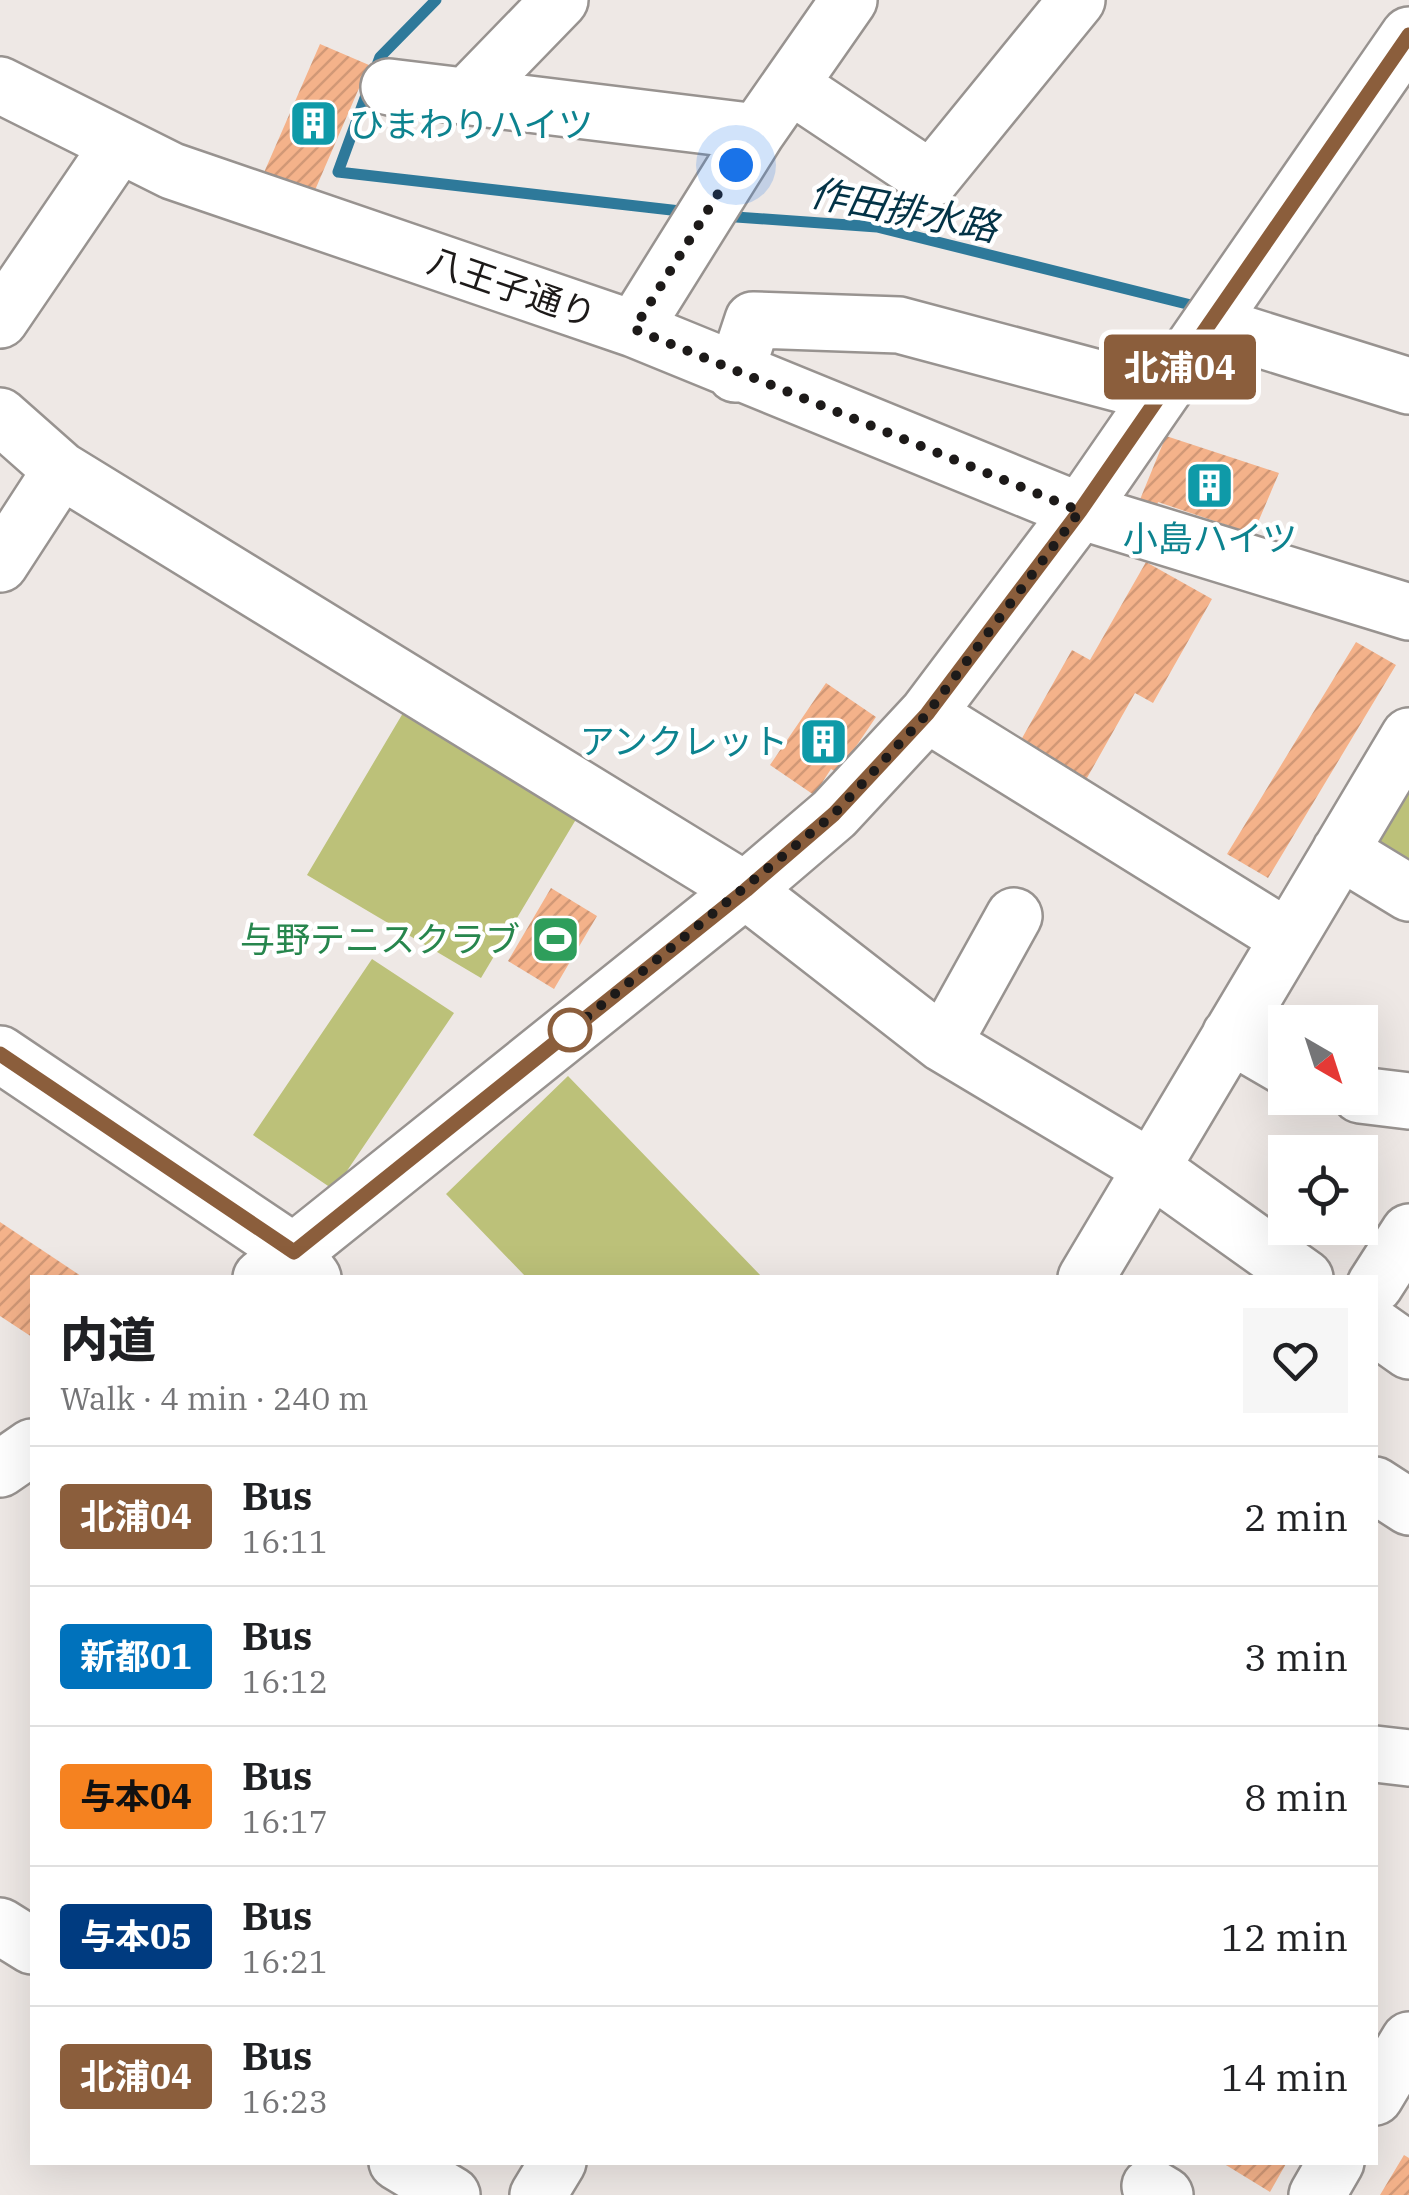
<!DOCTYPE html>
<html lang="en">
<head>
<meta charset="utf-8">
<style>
	:root { --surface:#fff; --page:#f6f6f6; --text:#202124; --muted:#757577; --line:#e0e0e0 }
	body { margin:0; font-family:"IBM Plex Serif","Noto Sans JP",serif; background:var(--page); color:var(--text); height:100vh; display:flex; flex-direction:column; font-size:38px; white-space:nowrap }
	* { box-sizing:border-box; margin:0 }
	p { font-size:32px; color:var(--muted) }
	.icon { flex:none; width:55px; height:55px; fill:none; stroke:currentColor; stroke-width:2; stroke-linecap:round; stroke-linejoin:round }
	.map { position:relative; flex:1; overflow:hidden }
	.details { position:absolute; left:30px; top:1275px; width:1348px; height:890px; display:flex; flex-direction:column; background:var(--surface); border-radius:0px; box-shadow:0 10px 40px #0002 }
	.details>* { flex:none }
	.badge { padding:0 20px; border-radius:8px; font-size:35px; line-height:65px }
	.needle { width:65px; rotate:141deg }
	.tools { position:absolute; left:1268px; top:1005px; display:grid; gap:20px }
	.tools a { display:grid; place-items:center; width:110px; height:110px; border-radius:0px; background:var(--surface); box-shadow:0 10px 40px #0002; font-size:50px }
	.you { position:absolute; width:50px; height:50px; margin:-25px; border:8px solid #fff; border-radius:50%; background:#1a73e8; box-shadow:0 0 0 15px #1a73e833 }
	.map>.badge { position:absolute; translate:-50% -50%; box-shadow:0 0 0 5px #fff }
	.round { display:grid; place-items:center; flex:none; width:105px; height:105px; border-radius:0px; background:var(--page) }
	.headline { display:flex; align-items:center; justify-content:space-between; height:170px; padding:0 30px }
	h1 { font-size:48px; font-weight:800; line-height:75px }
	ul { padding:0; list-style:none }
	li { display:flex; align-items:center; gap:30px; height:140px; padding:0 30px; border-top:2px solid var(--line) }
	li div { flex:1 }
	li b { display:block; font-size:38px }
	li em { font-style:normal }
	li .badge { min-width:110px; font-weight:700; text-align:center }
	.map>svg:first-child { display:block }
</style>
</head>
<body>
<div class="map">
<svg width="1409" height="2195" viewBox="0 0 1409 2195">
	<defs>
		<pattern id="building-hatch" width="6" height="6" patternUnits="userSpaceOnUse" patternTransform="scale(2.5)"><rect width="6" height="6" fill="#f4b28a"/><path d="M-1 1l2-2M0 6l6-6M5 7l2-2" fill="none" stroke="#d19876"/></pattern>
	</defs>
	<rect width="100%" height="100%" fill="#eee8e5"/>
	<path fill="#bcc179" d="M403 713 578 816 481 978 307 875Z
		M1409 779V884L1368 846Z
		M372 959 454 1013 334 1190 253 1135Z
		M568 1076 762 1277H526L446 1194Z"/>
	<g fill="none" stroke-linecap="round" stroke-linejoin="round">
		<path stroke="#2e799a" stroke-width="11" d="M436 0 380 57 338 172 689 212
			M722 216 877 227 1203 308"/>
	</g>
	<path fill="url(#building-hatch)" d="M320 44 369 65 309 204 259 184Z
		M1166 436 1279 473 1253 534 1158 502 1156 508 1139 502Z
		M1146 562 1212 599 1153 703 1135 693 1083 785 1017 747 1072 650 1090 660Z
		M1356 642 1396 665 1268 878 1227 854Z
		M826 683 876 717 838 773 831 769 814 795 770 765Z
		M551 888 597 916 554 989 508 961Z
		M0 1222 84 1278H32V1337L0 1316Z
		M1404 2155 1409 2158V2195H1380Z
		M1221 2162H1287L1270 2192Z"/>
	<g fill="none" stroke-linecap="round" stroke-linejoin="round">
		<defs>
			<path id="minor" d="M0 85 172 171 634 329 1080 511 1409 612
				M790 85 931 179 1077 0
				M389 87 757 132
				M466 97 560 0
				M0 320 119 145
				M1211 324 1409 386
				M634 329 757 132 849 0
				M735 374 753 320 899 325 1158 394
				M0 416 61 470 745 890 943 1044 1151 1168 1305 1278
				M0 564 61 470
				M927 714 1288 938
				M1340 851 1409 893
				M1230 1035 1285 1067
				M943 1044 1014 916
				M0 1054 294 1252 313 1278
				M1360 1095 1409 1101
				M261 1278 745 890 834 814 927 714 1080 511 1409 35
				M1086 1278 1409 736
				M1375 1285 1409 1232
				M1375 1327 1409 1351
				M0 1469 32 1447
				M1375 1485 1409 1507
				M1375 1754 1409 1758
				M0 1926 32 1946
				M1375 2097 1409 2040
				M397 2162 452 2195
				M1150 2186 1165 2195
				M538 2195 558 2162
				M1317 2195 1336 2162"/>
		</defs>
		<use href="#minor" stroke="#989390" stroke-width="60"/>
		<use href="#minor" stroke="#fff" stroke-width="55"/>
	</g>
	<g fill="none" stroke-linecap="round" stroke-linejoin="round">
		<defs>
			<path id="line" d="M0 1054 294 1252 746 890 834 814 927 714 1080 511 1409 35"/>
		</defs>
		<use href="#line" stroke="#fff" stroke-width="22"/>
		<use href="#line" stroke="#8b5e3c" stroke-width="15"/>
		<path stroke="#1d1a19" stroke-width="10" stroke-dasharray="0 18" d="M570 1030 565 1035 834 814 927 714 1080 511 634 329 736 165"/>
	</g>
	<defs>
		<symbol id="building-square" viewBox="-11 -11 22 22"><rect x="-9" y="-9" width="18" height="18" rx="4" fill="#0f9aa8" stroke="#fff"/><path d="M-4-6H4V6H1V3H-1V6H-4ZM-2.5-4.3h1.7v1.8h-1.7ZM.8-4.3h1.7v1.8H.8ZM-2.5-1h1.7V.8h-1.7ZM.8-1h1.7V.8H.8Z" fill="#fff"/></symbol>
		<symbol id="stadium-square" viewBox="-11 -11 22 22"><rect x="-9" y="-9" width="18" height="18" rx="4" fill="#2e9e5b" stroke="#fff"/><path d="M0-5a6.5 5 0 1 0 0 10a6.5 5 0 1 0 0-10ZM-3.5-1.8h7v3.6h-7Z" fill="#fff"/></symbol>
	</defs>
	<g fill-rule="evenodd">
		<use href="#building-square" x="286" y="96" width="55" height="55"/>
		<use href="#building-square" x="1182" y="458" width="55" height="55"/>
		<use href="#building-square" x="796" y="714" width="55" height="55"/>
		<use href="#stadium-square" x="528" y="912" width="55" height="55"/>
	</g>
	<circle fill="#fff" stroke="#8b5e3c" stroke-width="5" cx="570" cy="1030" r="20"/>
	<g text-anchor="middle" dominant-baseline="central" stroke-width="9" stroke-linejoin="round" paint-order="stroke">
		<g font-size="35" fill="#0d838f" stroke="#fff" text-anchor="start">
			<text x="349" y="124">ひまわりハイツ</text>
			<text x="1210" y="538" text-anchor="middle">小島ハイツ</text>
			<text x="788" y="741" text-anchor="end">アンクレット</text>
		</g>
		<g font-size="35" fill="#1d1a19" stroke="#fff">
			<text transform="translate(512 287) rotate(19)">八王子通り</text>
		</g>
		<g font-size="35" fill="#27864d" stroke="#fff" text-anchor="end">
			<text x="520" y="939">与野テニスクラブ</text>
		</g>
		<g font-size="38" font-style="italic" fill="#033346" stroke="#fff">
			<text transform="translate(904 209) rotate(11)">作田排水路</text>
		</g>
	</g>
</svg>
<div class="tools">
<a><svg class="needle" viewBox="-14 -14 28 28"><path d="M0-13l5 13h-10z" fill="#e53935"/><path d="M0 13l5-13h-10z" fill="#757577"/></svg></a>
<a><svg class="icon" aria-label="locate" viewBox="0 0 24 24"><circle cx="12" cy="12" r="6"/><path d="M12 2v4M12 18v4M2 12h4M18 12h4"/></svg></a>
</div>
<div class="you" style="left:736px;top:165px"></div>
<b class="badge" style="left:1180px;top:367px;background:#8b5e3c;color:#fff">北浦04</b>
<section class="details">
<div class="headline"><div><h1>内道</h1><p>Walk · 4 min · 240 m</p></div><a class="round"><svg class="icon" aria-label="heart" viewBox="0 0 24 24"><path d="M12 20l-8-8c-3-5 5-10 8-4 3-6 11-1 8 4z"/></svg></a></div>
<ul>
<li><span class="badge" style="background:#8b5e3c;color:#fff">北浦04</span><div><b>Bus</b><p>16:11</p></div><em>2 min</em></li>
<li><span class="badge" style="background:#0072bc;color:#fff">新都01</span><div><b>Bus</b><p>16:12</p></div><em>3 min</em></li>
<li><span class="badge" style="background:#f58220;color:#111">与本04</span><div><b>Bus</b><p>16:17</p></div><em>8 min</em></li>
<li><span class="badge" style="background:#003b80;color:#fff">与本05</span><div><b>Bus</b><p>16:21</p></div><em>12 min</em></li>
<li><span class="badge" style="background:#8b5e3c;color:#fff">北浦04</span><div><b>Bus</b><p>16:23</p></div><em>14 min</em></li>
</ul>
</section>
</div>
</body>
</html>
